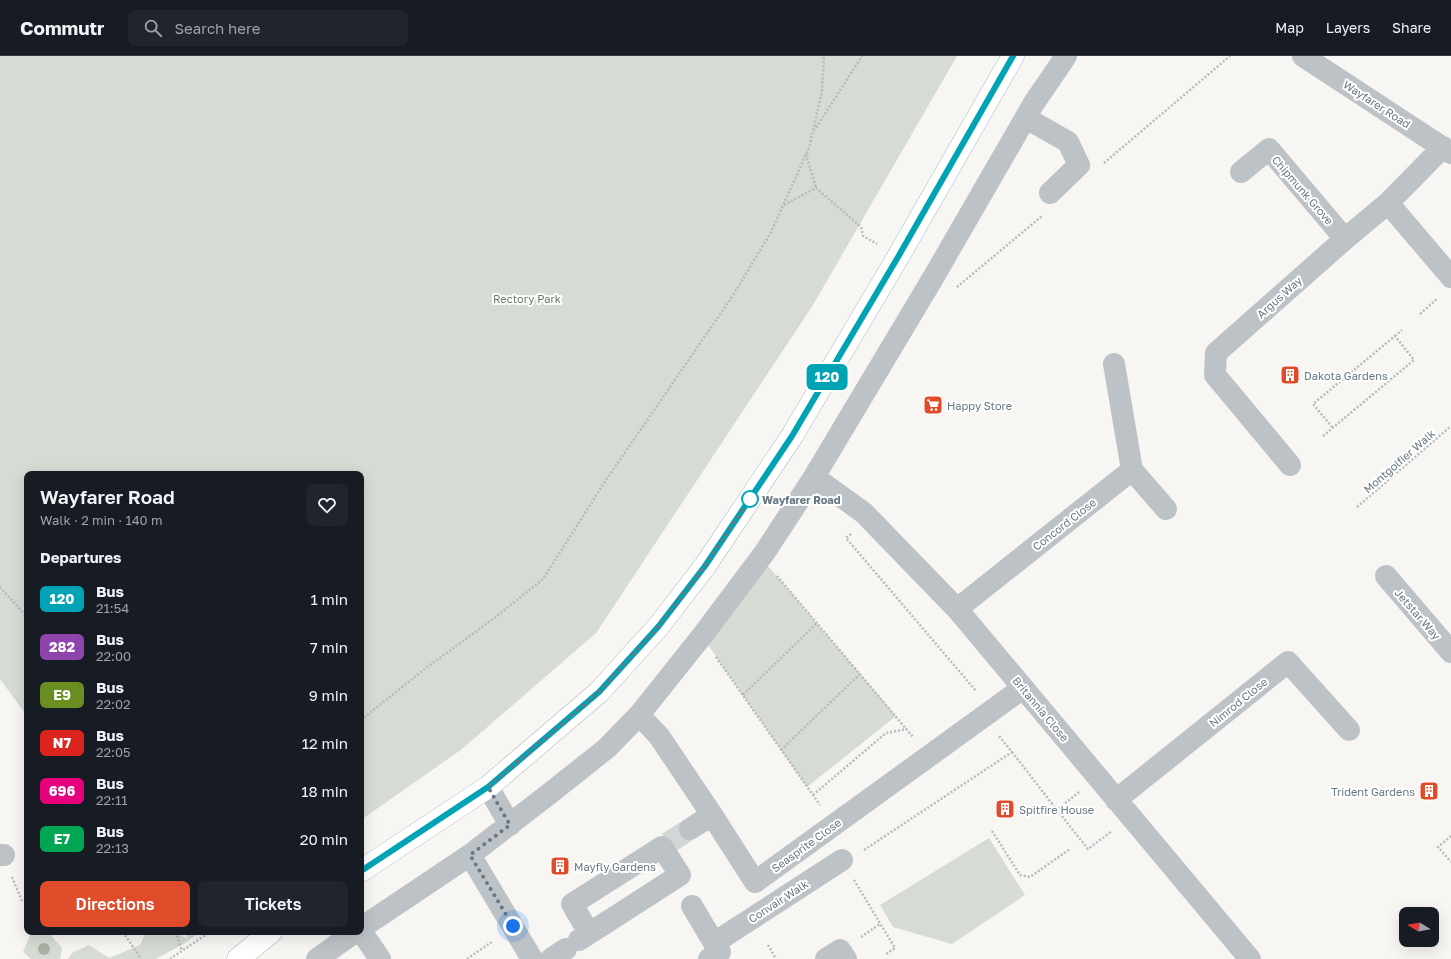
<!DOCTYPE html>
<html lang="en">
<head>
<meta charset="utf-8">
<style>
	:root { --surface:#171b24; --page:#20242c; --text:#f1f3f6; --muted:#9ea1a6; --line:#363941; --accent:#e04c2a }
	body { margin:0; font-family:"Golos Text",sans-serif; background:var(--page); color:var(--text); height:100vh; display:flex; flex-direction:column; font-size:15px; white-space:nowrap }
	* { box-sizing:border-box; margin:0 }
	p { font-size:13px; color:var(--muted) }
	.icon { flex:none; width:22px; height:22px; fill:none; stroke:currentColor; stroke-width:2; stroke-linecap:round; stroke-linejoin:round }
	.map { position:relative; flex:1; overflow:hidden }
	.side { position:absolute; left:24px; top:415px; width:340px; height:464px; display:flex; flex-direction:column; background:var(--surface); border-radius:8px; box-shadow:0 4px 16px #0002 }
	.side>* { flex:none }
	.badge { padding:0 8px; border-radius:6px; font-size:14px; line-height:26px }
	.needle { width:26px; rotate:281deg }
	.tools { position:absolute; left:1399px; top:851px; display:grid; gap:8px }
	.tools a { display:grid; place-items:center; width:40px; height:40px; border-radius:8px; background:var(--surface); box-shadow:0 4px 16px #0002; font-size:20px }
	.you { position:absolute; width:20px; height:20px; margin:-10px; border:3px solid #fff; border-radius:50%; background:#1a73e8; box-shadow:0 0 0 6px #1a73e833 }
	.map>.badge { position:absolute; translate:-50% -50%; box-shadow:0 0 0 2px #fff }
	h2 { padding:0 16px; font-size:15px; line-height:36px }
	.round { display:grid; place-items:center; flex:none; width:42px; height:42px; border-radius:8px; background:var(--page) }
	.headline { display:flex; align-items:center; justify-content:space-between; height:68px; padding:0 16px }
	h1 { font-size:19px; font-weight:600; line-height:30px }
	.primary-button { display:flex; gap:8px; margin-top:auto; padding:8px 16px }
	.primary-button a { flex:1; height:46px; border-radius:8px; background:var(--accent); color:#fff; font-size:16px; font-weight:600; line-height:46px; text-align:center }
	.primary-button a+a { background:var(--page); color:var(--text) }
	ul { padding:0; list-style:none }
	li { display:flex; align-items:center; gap:12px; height:48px; padding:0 16px }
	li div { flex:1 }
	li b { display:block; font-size:15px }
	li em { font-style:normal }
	li .badge { min-width:44px; font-weight:700; text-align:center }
	header { display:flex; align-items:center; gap:24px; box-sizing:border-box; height:56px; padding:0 20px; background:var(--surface); border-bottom:1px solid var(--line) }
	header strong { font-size:19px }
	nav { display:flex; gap:22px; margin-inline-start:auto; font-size:14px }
	.search { width:280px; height:36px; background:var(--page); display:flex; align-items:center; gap:10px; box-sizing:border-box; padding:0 14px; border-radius:8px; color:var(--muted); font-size:15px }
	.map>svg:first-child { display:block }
</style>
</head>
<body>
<header>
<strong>Commutr</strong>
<div class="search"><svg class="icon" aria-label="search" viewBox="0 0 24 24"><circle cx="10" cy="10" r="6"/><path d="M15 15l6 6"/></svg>Search here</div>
<nav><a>Map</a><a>Layers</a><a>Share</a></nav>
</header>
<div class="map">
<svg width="1451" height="903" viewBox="0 0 1451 903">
	<rect width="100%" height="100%" fill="#f7f6f3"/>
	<path fill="#d6dbd3" d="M0 0H957L813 249 596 577 462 693 361 764V418H27V660L0 623Z
		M768 510 896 660 807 731 706 586Z
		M989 782 1025 839 952 888 893 871 880 849Z
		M38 876H48L62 892 60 903H31L23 896 31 877Z
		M146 876H175L188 883 184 876H200L185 887 156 903H68L72 897 89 889 109 902 140 889Z"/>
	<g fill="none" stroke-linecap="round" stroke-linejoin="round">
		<path stroke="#d3d6d7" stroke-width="22" stroke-dasharray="22 11" stroke-linecap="butt" d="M668 787 690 773"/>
		<defs>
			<path id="major" d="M361 815 488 731 599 636 658 571 705 510 792 380 898 201 1013 0
				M238 903 271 876"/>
		</defs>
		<use href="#major" stroke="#b1b6ba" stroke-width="23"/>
		<path stroke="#b8bbbe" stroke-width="2.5" stroke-dasharray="2 2" stroke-linecap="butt" d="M814 75 862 0
			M806 98 816 132
			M1104 107 1230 0
			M784 149 816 132 861 171 863 180 877 188
			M957 231 1042 160
			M1420 258 1438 242
			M1395 280 1402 274
			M1323 380 1414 304 1395 280 1313 348 1333 372
			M1357 451 1451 370
			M851 478 846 482 976 635
			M777 520 913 681
			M0 531 27 561
			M716 601 820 749
			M743 639 817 567
			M361 664 422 615 493 563 543 523 606 424 732 241 771 176 809 92 822 36 824 0
			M781 694 860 618
			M1012 696 1057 754 1079 736
			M813 739 886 677 907 673
			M1057 754 1088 793 1112 775
			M992 775 1020 819 1030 821 1070 793
			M1451 780 1438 791 1451 806
			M864 794 1012 696 999 680
			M12 821 22 845 27 846
			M854 824 895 892 886 898
			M123 876 141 903
			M176 876 182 895
			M861 881 880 868
			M768 889 776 903
			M170 903 210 876
			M467 903 493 885"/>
		<path stroke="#bdc2c6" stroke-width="22" d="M1303 0 1451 97
			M1026 62 1068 86 1079 109 1050 137
			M1241 116 1269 93 1345 183
			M1388 147 1451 221
			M1114 308 1132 414
			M1290 409 1215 319 1216 297 1345 183 1388 147 1443 91
			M814 421 864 457 957 553 1250 903
			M1386 520 1451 596
			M957 553 1132 414 1166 453
			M639 659 659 680 712 759 755 826 1023 632
			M488 731 510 769
			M1116 744 1288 606 1349 674
			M690 773 712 759
			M0 799H4
			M470 799 532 903
			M692 850 714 887
			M361 872 470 799 549 738 607 692 639 659 702 580 765 496 814 421 933 222 1034 47 1066 0
			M361 875 380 903
			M579 884 680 819 662 791 572 848 589 877
			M317 903 355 876
			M551 903 566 893
			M709 903 720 896 714 887 842 804
			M826 903 840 894 846 903"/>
		<use href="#major" stroke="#fff" stroke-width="22"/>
	</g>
	<circle fill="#a9b2a5" cx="44" cy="893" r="6"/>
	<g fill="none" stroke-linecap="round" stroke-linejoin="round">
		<defs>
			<path id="line" d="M361 815 488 731 599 636 658 571 705 510 792 380 898 201 1013 0"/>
		</defs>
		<use href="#line" stroke="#fff" stroke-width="9"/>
		<use href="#line" stroke="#00a3b4" stroke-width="6"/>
		<path stroke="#667884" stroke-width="4" stroke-dasharray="0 7.2" d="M513 870 470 799 510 769 488 731 599 636 658 571 705 510 750 443"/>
	</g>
	<defs>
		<symbol id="building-square" viewBox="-11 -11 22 22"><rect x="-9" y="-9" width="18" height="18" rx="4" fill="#e04c2a" stroke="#fff"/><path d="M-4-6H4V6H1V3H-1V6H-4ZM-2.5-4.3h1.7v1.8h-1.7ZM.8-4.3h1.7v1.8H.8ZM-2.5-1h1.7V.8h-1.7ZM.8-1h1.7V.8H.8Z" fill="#fff"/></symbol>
		<symbol id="supermarket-square" viewBox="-11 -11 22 22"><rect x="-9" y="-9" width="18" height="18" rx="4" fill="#e04c2a" stroke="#fff"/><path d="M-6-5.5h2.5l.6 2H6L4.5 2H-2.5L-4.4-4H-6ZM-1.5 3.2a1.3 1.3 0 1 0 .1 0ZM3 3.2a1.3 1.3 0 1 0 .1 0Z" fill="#fff"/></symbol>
	</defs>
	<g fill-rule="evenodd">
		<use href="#building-square" x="1279" y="308" width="22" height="22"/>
		<use href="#supermarket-square" x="922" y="338" width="22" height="22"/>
		<use href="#building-square" x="1418" y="724" width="22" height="22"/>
		<use href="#building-square" x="994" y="742" width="22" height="22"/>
		<use href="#building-square" x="549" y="799" width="22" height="22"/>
	</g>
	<circle fill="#fff" stroke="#00a3b4" stroke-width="2" cx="750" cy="443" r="8"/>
	<g text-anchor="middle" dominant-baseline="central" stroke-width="4" stroke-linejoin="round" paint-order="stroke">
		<g font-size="11" fill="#667884" stroke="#fff">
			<text transform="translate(1377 48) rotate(33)">Wayfarer Road</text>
			<text transform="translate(1303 134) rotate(49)">Chipmunk Grove</text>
			<text transform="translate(1279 241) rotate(-42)">Argus Way</text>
			<text transform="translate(1399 405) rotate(-41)">Montgolfier Walk</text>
			<text transform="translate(1064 468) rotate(-38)">Concord Close</text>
			<text transform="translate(1418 558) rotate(49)">Jetstar Way</text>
			<text transform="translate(1238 646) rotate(-39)">Nimrod Close</text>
			<text transform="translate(1041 653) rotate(50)">Britannia Close</text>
			<text transform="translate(806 789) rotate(-36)">Seasprite Close</text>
			<text transform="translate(778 845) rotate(-33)">Convair Walk</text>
		</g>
		<g font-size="11" fill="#6a7b65" stroke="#fff">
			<text x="527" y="242">Rectory Park</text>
		</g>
		<g font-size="11" fill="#667884" stroke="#fff" text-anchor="start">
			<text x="1304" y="319">Dakota Gardens</text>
			<text x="947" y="349">Happy Store</text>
			<text x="1415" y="735" text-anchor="end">Trident Gardens</text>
			<text x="1019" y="753">Spitfire House</text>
			<text x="574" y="810">Mayfly Gardens</text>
		</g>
		<g font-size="11" font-weight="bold" fill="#667884" stroke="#fff" text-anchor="start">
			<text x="762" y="443">Wayfarer Road</text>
		</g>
	</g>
</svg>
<div class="tools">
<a><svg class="needle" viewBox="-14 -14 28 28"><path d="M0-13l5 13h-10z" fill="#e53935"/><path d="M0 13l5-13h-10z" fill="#9ea1a6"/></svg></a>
</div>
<div class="you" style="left:513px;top:870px"></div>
<b class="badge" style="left:827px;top:321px;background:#00a3b4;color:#fff">120</b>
<section class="side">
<div class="headline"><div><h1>Wayfarer Road</h1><p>Walk · 2 min · 140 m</p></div><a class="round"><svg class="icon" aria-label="heart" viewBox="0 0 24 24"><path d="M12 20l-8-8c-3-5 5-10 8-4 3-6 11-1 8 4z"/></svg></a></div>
<h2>Departures</h2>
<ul>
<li><span class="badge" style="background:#00a3b4;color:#fff">120</span><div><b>Bus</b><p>21:54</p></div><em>1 min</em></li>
<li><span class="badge" style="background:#8e44ad;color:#fff">282</span><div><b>Bus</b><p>22:00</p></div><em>7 min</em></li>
<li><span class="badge" style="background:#6b8e23;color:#fff">E9</span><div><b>Bus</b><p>22:02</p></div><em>9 min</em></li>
<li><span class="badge" style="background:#dc241f;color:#fff">N7</span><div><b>Bus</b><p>22:05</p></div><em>12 min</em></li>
<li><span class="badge" style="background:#e6007e;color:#fff">696</span><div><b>Bus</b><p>22:11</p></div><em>18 min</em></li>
<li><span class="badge" style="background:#00a651;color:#fff">E7</span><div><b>Bus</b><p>22:13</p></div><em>20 min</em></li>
</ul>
<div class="primary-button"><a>Directions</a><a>Tickets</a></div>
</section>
</div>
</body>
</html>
